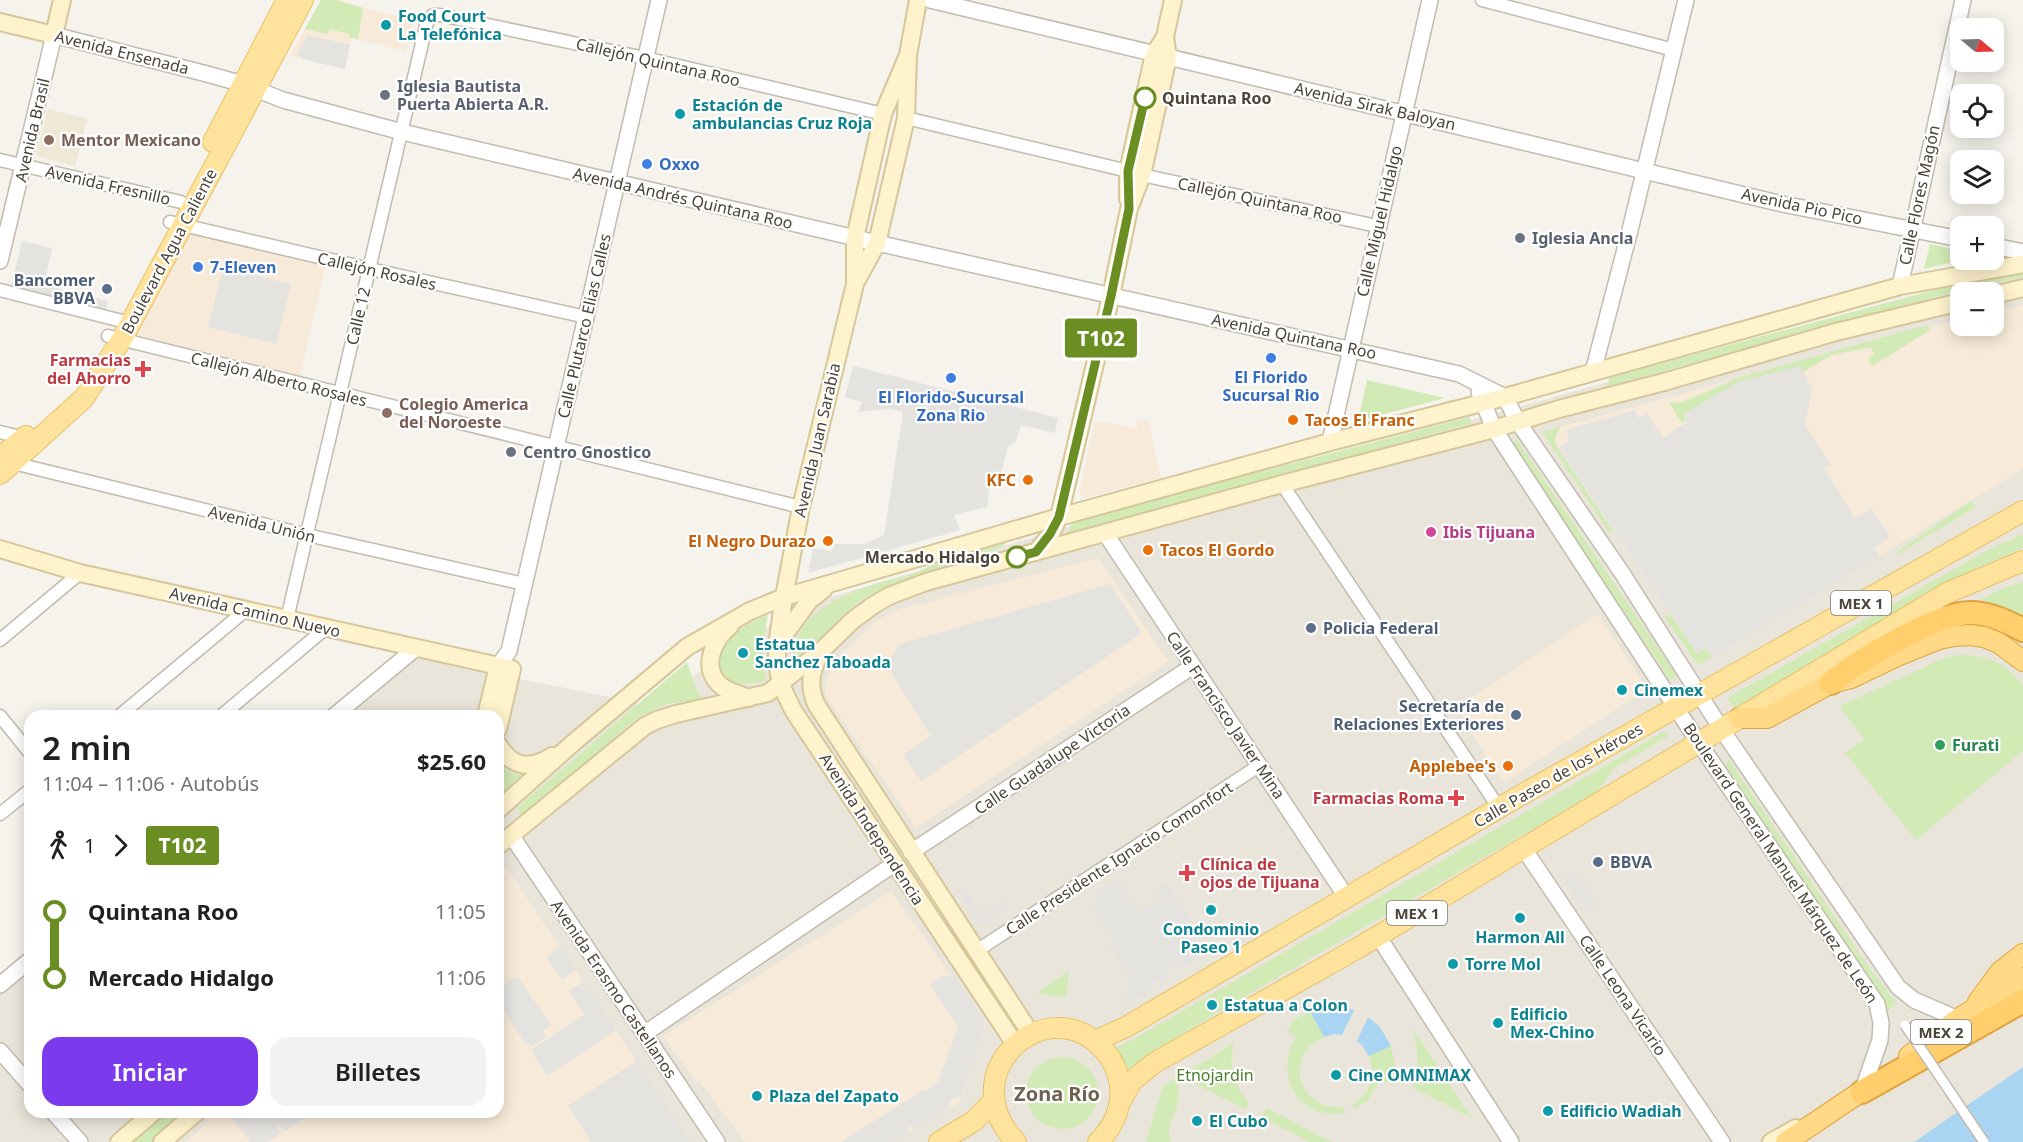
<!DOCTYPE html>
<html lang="es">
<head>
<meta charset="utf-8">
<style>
	:root { --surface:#fff; --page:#f2f2f2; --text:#202124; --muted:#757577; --accent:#7c3aed }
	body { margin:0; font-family:"Noto Sans",sans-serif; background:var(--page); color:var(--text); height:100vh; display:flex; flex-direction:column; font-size:22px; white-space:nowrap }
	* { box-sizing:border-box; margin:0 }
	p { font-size:20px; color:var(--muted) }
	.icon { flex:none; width:33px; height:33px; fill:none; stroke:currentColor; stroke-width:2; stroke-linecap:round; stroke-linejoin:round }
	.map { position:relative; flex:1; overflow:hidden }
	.panel { position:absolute; left:24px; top:710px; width:480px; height:408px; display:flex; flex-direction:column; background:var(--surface); border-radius:18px; box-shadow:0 3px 15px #0003 }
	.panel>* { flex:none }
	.badge { padding:0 12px; border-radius:4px; font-size:21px; line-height:39px }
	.needle { width:39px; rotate:109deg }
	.controls { position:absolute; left:1950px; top:18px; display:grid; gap:12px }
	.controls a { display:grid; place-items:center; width:54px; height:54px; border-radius:12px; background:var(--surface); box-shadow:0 3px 15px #0003; font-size:30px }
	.map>.badge { position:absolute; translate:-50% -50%; box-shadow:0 0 0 3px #fff }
	.legs { display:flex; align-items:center; gap:9px; height:66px; padding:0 18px; font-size:20px }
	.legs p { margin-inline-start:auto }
	.overview { display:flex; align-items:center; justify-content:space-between; height:102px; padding:0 18px }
	h1 { font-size:33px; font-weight:600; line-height:45px }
	.action { display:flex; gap:12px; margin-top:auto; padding:12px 18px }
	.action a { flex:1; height:69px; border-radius:18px; background:var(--accent); color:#fff; font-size:24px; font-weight:600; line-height:69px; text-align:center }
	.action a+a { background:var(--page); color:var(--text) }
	ul { padding:0 18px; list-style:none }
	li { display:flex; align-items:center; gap:21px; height:66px; font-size:22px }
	li i { display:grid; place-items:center; width:9px; height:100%; margin:0 8px; background:currentColor }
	li i::after { content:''; width:15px; height:15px; margin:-8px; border:4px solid; border-radius:50%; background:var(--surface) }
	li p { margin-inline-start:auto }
	li:first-child i { background:linear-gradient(#0000 50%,currentColor 0) }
	li:last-child i { background:linear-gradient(currentColor 50%,#0000 0) }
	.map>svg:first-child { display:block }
</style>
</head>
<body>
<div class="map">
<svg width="2023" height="1142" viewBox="0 0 2023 1142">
	<rect width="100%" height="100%" fill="#f6f3ec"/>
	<path fill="#eae5da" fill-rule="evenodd" d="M2023 273V1142H0V990L30 966V1112H498V716L339 715 411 657 649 705 797 607 1058 530 1464 422 1948 287ZM1960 292H1994V326H1960Z"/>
	<path fill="#f7ead8" d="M321 0H337L414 21 406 51 351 38 345 69 290 56Z
		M188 231 326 264 300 376 134 334Z
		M2023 305V469L1703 662 1547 431 1865 343 1960 319V326H1994V311Z
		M1148 419 1161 478 1084 498 1079 494 1095 421 1137 428V422Z
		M1098 558 1147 631 1169 661 916 828 825 695 827 677 838 658 869 626 878 619 901 609Z
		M1598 614 1647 689 1504 783 1456 708Z
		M499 857 691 1142H186L218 1112H498Z
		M891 891 984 1021 960 1102 892 1142H745L700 1082 697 1083 663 1036Z"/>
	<path fill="#efe8d6" d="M48 109 87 119 75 166 36 156Z"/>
	<path fill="#d2eab5" d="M321 0H337L363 8 358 39 349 37 350 34 329 29 328 34 305 29Z
		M1930 244 1960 251V260H1962L1924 269Z
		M2023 270V277L1960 290 1606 387 1610 377 1934 290 1957 281Z
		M1927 325 1930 330 1872 366 1868 359 1874 354 1871 347 1832 355 1803 372 1800 366 1684 415 1686 420 1682 423 1669 402 1680 403 1738 378Z
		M1367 380 1445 398 1358 421Z
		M1469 417 1472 423 1067 535 1072 521Z
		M1560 427 1554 442 1613 531 1610 533 1542 432Z
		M1517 440 1677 676 1670 680 1511 444Z
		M1971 501 1976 507 1896 555 1898 551Z
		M2023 534V548L1975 569 1734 708 1727 698 1986 551Z
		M1005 543V545L975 557 972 561 901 581 863 598 790 665C796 614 834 597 878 583 888 580 899 579 909 575 923 570 937 562 951 557 969 551 987 547 1005 543Z
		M2023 582V617L1980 599 2002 589Z
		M768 614C764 637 762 658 766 681 750 684 720 689 718 666 718 656 721 647 727 639 738 627 754 621 768 614Z
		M1670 614 1697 653 1706 648 1712 657 1698 665 1665 617Z
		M1957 655C1984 654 2007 662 2023 686V751L1916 840 1845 753 1864 739 1840 706 1940 660Z
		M687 662 696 689 703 699 667 704 638 717 526 815H520L518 812V807Z
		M1665 731 1668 736 1613 769 1598 791 1208 1018 1140 1060 1127 1070 1122 1058 1114 1048 1130 1041 1200 1001Z
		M1729 760 1868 966 1897 1004 1887 1011 1882 998 1725 764Z
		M499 765 514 774 529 773 502 795 498 780Z
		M1069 971 1066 998 1037 993Z
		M1310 1011 1324 1037C1282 1055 1298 1112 1344 1107L1345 1113C1299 1121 1273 1076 1296 1037L1287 1031 1294 1020Z
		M1413 1029 1472 1118 1412 1087C1420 1066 1418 1051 1413 1029Z
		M1234 1043C1227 1066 1235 1085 1249 1104L1246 1109 1183 1078 1190 1070Z
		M1391 1046 1396 1069 1394 1085 1380 1080 1368 1100 1354 1109 1352 1104C1371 1095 1375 1074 1369 1056Z
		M1026 1093a36 36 0 1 1 72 0a36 36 0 1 1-72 0Z
		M1177 1077 1179 1080C1178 1089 1179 1102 1176 1110 1171 1122 1166 1128 1171 1142H1146L1163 1086Z
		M1266 1108 1332 1142H1310L1261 1117Z
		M166 1112H188L153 1142H130Z"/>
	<path fill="#e5e3e0" d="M307 35 350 45 345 69 302 59V57L297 56Z
		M22 241 52 248 44 285 108 301 106 309 11 286Z
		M223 268 291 284 276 344 208 327Z
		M853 366 1058 418 1055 433 1021 425 1015 443 1008 447 1000 478 992 484 989 491 987 507 954 515 960 530 808 573 813 548 832 551 835 544H865L884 535 903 412 890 409 858 412 862 402 845 397Z
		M1800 366 1812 388 1805 425 1831 465 1824 468 1855 518 1872 509 1890 537 1874 548 1879 556 1712 657 1706 648 1697 653 1559 448 1569 440 1566 430 1635 410 1638 418 1647 413 1663 438 1687 422 1684 414 1738 382Z
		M1110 584 1142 633 921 781 903 755 931 736 886 665 900 644Z
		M1575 871 1597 904 1586 912 1564 879Z
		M1117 880 1172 961 1168 972 1171 976 1161 984 1158 979 1153 982 1149 991 1125 1005 1129 975 1109 944 1114 940 1092 905 1099 901 1095 894Z
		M1166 883 1212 949 1180 969 1140 911 1159 899 1154 891Z
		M963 887 982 916 1004 901 1008 907 981 925 958 891Z
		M560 947 576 970 562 980 546 957Z
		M517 976 551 1025 542 1031 546 1037 532 1047 529 1043 526 1045 498 1002V989Z
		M943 976H953L984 1021 961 1097 951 1099 949 1108 915 1129 909 1125 908 1133 892 1142H841L923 1090H927L938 1082 958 1026 930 985Z
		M583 982 616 1030 547 1076 531 1050 584 1014 569 991Z
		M637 1061 686 1134 691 1142H591L568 1106Z
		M228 1112H305L307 1116 284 1132 280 1125 277 1126 281 1133 268 1142H250Z"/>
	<path fill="#a9d4f2" d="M1338 1006 1354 1010 1342 1035 1335 1034 1324 1037 1310 1011 1323 1007Z
		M1368 1017 1380 1027 1391 1046 1369 1056 1362 1045 1357 1041Z
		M2023 1067V1142H1914Z"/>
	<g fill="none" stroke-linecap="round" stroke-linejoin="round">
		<defs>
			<path id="minor" d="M1482 0 1674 50
				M906 118 1128 171
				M0 160 181 202
				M1142 175 1377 226
				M170 222 370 269 586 317
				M0 290 130 323
				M108 336 801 507
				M0 432 28 439
				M9 462 307 535 524 584
				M1282 484 1499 808
				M287 619 427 22 433 15H440L645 58 883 114
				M0 640 80 573
				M0 716 30 753
				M119 716 246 610
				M221 716 326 628
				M0 814 30 790
				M978 950 1260 765"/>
			<path id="tertiary" d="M930 0 1778 203 1960 239
				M1994 246 2023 252
				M0 261 54 35 207 74 243 84 283 100 402 132 877 243 1459 374 1505 397 1518 422 1622 573 1722 730 1898 987 1914 1000 1958 1019
				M1900 286 1963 0
				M1593 372 1630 230 1686 0
				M1479 392 1494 429 1699 743 1877 1004 1881 1023 1880 1040 1862 1092
				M1330 442 1430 0
				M1105 533 1347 898
				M498 666 509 651 659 0
				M334 716 416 648
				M511 835 717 1142
				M1524 849 1722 1142
				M911 852 1193 666
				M1378 936 1511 1142
				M0 985 30 960
				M644 1034 894 864
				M0 1051 30 1085
				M53 1112 80 1142"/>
			<path id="secondary" d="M0 22 54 35 62 0
				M908 55 883 114 855 238V284L801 507 784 597 777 645V663L781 685 793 710 1015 1044
				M1128 199V171L1154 54 1165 37 1173 0
				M857 280 877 243 906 118 908 55 918 0
				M1994 295 2023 288
				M0 549 80 573 512 669 498 729
				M1036 552 1051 534 1059 517 1111 296 1129 209 1142 175 1168 57 1165 37
				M730 626C714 639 701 666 719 684 727 692 739 694 749 698
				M779 642 809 601 824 589
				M819 655C811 673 808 685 816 704L1031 1034
				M486 716 498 666
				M498 744C512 768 529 770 552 756
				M498 810 573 743 687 647 750 611 784 597 1059 517 1330 442 1505 397 1900 286 2023 264
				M498 846 645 726 657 720 676 714 768 693 820 652 852 621 872 606 889 596 926 582 1282 484 1494 429 1559 409 1664 382 1836 332 1960 302
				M119 1142 154 1112
				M162 1142 197 1112
				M1771 1142 1796 1128"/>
			<path id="primary" d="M213 142 287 0
				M0 457 26 436
				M0 474 84 398 122 339 303 0
				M1095 1041 1126 1027 1516 798 2023 511
				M1121 1101 1132 1081 1154 1063 1358 948 1947 593 2023 561
				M939 1142 974 1121 994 1100
				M1016 1142C951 1073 1044 992 1099 1045 1109 1054 1115 1063 1118 1076 1125 1101 1116 1124 1098 1142"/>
			<path id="trunk" d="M1739 718H1767L1831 683 1851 678 1897 656 1939 639 1954 636 1970 635 1984 637 1999 643 2023 661
				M1978 1002 2000 972 2023 954
				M1909 1056 1958 1019 2023 978
				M1786 1142 1874 1083"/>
			<path id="motorway" d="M1831 683C1857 661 1937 613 1970 613 1989 613 2006 621 2023 630
				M1862 1092 2023 1001"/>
		</defs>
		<use href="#minor" stroke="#c2bbae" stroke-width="15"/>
		<use href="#tertiary" stroke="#c2bbae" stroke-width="18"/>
		<use href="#secondary" stroke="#d6c79b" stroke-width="20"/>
		<use href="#primary" stroke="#e6c16a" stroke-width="22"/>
		<use href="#trunk" stroke="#e0a43c" stroke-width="22"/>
		<use href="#motorway" stroke="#e0a43c" stroke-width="26"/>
		<use href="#minor" stroke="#fff" stroke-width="12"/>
		<use href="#tertiary" stroke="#fff" stroke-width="15"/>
		<use href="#secondary" stroke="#fff3cd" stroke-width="16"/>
		<use href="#primary" stroke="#ffe39c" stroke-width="20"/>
		<use href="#trunk" stroke="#ffd985" stroke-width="20"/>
		<use href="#motorway" stroke="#ffcf6e" stroke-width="22"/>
		<defs>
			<path id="pedestrian-bridge" d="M1905 1025 1984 1142"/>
		</defs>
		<use href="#pedestrian-bridge" stroke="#c2bbae" stroke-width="12" stroke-linecap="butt"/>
		<use href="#pedestrian-bridge" stroke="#fff" stroke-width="9"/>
	</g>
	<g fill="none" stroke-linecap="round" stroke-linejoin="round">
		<defs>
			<path id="line-1" d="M1017 557 1036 552 1050 534 1059 517 1111 296 1129 209 1128 171 1145 98"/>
		</defs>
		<use href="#line-1" stroke="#fff" stroke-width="14"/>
		<use href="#line-1" stroke="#6b8e23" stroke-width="9"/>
	</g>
	<g fill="#0f9aa8" stroke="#fff" stroke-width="2">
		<circle cx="386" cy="25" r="6"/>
		<circle cx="680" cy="114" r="6"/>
		<circle cx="743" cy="653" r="6"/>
		<circle cx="1622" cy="690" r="6"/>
		<circle cx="1211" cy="910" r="6"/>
		<circle cx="1520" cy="918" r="6"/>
		<circle cx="1453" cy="964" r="6"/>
		<circle cx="1212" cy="1005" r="6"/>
		<circle cx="1498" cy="1023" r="6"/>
		<circle cx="1336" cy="1075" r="6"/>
		<circle cx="757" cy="1096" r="6"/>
		<circle cx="1548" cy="1111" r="6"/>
		<circle cx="1197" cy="1121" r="6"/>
	</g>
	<g fill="#6b7280" stroke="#fff" stroke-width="2">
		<circle cx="385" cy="95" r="6"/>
		<circle cx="1520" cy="238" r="6"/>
		<circle cx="511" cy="452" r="6"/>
	</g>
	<g fill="#fff" stroke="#6b8e23" stroke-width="3">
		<circle cx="1145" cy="98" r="10"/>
		<circle cx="1017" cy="557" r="10"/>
	</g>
	<g fill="#8d6e63" stroke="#fff" stroke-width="2">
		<circle cx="49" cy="140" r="6"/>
		<circle cx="387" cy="413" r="6"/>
	</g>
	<g fill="#3f7fe0" stroke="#fff" stroke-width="2">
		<circle cx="647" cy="164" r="6"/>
		<circle cx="198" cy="267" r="6"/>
		<circle cx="1271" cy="358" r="6"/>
		<circle cx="951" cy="378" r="6"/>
	</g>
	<g fill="#5c6f8a" stroke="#fff" stroke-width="2">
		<circle cx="107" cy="289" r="6"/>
		<circle cx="1311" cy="628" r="6"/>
		<circle cx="1516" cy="715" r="6"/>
		<circle cx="1598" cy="862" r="6"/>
	</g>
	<g fill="#e0444e" stroke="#fff" stroke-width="2">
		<path d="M140 360h6v6h6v6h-6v6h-6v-6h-6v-6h6z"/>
		<path d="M1453 789h6v6h6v6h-6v6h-6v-6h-6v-6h6z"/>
		<path d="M1184 864h6v6h6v6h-6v6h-6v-6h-6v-6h6z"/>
	</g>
	<g fill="#e8710a" stroke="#fff" stroke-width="2">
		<circle cx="1293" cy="420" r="6"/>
		<circle cx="1028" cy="480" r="6"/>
		<circle cx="828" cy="541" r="6"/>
		<circle cx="1148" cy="550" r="6"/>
		<circle cx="1508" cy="766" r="6"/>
	</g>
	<circle fill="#d1479c" stroke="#fff" stroke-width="2" cx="1431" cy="532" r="6"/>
	<circle fill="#2e9e5b" stroke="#fff" stroke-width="2" cx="1940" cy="745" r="6"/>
	<g text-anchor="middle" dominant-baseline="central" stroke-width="4.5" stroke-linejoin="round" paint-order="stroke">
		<g fill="#fff" stroke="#817c74" stroke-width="1.5">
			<rect x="1831" y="591" width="60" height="24" rx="4.5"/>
			<rect x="1387" y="901" width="60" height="24" rx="4.5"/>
			<rect x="1911" y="1020" width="60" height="24" rx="4.5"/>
		</g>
		<g font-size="15" font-weight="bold" fill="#4b4439">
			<text x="1861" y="603">MEX 1</text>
			<text x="1417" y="913">MEX 1</text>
			<text x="1941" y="1032">MEX 2</text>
		</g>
		<g font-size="16" font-weight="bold" fill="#0d838f" stroke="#fff" text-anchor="start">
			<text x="398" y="16">Food Court<tspan x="398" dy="18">La Telefónica</tspan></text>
			<text x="692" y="105">Estación de<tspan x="692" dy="18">ambulancias Cruz Roja</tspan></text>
			<text x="755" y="644">Estatua<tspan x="755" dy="18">Sanchez Taboada</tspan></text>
			<text x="1634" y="690">Cinemex</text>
			<text x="1211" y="929" text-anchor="middle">Condominio<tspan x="1211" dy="18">Paseo 1</tspan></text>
			<text x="1520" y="937" text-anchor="middle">Harmon All</text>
			<text x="1465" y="964">Torre Mol</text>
			<text x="1224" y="1005">Estatua a Colon</text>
			<text x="1510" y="1014">Edificio<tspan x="1510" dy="18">Mex-Chino</tspan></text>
			<text x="1348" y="1075">Cine OMNIMAX</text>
			<text x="769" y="1096">Plaza del Zapato</text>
			<text x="1560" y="1111">Edificio Wadiah</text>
			<text x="1209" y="1121">El Cubo</text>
		</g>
		<g font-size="16" fill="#4b4439" stroke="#fff">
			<text transform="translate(122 52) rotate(14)">Avenida Ensenada</text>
			<text transform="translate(658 62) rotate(13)">Callejón Quintana Roo</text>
			<text transform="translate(1375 106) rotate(13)">Avenida Sirak Baloyan</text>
			<text transform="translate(32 130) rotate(-77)">Avenida Brasil</text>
			<text transform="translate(108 185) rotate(13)">Avenida Fresnillo</text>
			<text transform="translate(1919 195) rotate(-78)">Calle Flores Magón</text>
			<text transform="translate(683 198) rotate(13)">Avenida Andrés Quintana Roo</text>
			<text transform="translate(1260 200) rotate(12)">Callejón Quintana Roo</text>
			<text transform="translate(1802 206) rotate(12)">Avenida Pio Pico</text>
			<text transform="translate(1379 221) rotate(-77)">Calle Miguel Hidalgo</text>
			<text transform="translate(169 251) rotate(-62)">Boulevard Agua Caliente</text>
			<text transform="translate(377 271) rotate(13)">Callejón Rosales</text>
			<text transform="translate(358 316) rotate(-77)">Calle 12</text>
			<text transform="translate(584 326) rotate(-77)">Calle Plutarco Elias Calles</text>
			<text transform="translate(1294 336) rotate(12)">Avenida Quintana Roo</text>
			<text transform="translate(279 379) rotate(14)">Callejón Alberto Rosales</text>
			<text transform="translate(817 440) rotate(-77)">Avenida Juan Sarabia</text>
			<text transform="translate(262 524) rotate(14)">Avenida Unión</text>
			<text transform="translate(255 612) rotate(13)">Avenida Camino Nuevo</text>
			<text transform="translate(1226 715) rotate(56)">Calle Francisco Javier Mina</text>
			<text transform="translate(1052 759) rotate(-34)">Calle Guadalupe Victoria</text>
			<text transform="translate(1558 775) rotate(-30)">Calle Paseo de los Héroes</text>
			<text transform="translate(872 829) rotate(57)">Avenida Independencia</text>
			<text transform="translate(1119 858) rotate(-33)">Calle Presidente Ignacio Comonfort</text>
			<text transform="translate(1781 863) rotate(56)">Boulevard General Manuel Márquez de León</text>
			<text transform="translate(614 989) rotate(56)">Avenida Erasmo Castellanos</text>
			<text transform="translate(1623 995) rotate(56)">Calle Leona Vicario</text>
		</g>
		<g font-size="16" font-weight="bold" fill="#5b616d" stroke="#fff" text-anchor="start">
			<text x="397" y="86">Iglesia Bautista<tspan x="397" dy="18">Puerta Abierta A.R.</tspan></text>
			<text x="1532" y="238">Iglesia Ancla</text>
			<text x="523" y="452">Centro Gnostico</text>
		</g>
		<g font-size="16" font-weight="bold" fill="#4b4439" stroke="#fff" text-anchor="start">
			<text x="1162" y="98">Quintana Roo</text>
			<text x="1000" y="557" text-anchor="end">Mercado Hidalgo</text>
		</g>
		<g font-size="16" font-weight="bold" fill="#785e54" stroke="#fff" text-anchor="start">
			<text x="61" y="140">Mentor Mexicano</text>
			<text x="399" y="404">Colegio America<tspan x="399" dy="18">del Noroeste</tspan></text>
		</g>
		<g font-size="16" font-weight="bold" fill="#366cbe" stroke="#fff" text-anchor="start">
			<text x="659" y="164">Oxxo</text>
			<text x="210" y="267">7-Eleven</text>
			<text x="1271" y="377" text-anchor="middle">El Florido<tspan x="1271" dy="18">Sucursal Rio</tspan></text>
			<text x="951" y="397" text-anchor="middle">El Florido-Sucursal<tspan x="951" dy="18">Zona Rio</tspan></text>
		</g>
		<g font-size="16" font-weight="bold" fill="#4e5e75" stroke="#fff" text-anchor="end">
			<text x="95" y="280">Bancomer<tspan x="95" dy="18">BBVA</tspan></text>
			<text x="1323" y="628" text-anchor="start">Policia Federal</text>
			<text x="1504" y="706">Secretaría de<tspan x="1504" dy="18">Relaciones Exteriores</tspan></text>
			<text x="1610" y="862" text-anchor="start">BBVA</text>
		</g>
		<g font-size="16" font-weight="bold" fill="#be3a42" stroke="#fff" text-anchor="end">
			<text x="131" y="360">Farmacias<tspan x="131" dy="18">del Ahorro</tspan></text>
			<text x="1444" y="798">Farmacias Roma</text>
			<text x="1200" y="864" text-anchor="start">Clínica de<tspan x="1200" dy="18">ojos de Tijuana</tspan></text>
		</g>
		<g font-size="16" font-weight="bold" fill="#c56008" stroke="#fff" text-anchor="end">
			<text x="1305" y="420" text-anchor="start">Tacos El Franc</text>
			<text x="1016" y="480">KFC</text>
			<text x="816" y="541">El Negro Durazo</text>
			<text x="1160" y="550" text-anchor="start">Tacos El Gordo</text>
			<text x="1496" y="766">Applebee's</text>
		</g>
		<g font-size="16" font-weight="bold" fill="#b23c85" stroke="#fff" text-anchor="start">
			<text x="1443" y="532">Ibis Tijuana</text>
		</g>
		<g font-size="16" font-weight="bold" fill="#27864d" stroke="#fff" text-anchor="start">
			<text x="1952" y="745">Furati</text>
		</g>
		<g font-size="16" fill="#4a7f2a" stroke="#fff">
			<text x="1215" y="1075">Etnojardin</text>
		</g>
		<g font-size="20" font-weight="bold" fill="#6e6250" stroke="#fff">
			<text x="1057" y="1093">Zona Río</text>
		</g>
	</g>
</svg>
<div class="controls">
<a><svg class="needle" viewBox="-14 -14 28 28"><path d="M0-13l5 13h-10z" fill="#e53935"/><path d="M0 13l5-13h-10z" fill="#757577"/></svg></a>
<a><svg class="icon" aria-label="locate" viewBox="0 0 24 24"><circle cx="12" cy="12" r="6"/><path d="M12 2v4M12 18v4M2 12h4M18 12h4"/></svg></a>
<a><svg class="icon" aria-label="layers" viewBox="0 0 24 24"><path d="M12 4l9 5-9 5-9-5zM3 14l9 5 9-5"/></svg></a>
<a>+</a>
<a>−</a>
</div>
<b class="badge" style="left:1101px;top:338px;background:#6b8e23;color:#fff">T102</b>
<section class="panel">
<div class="overview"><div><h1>2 min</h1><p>11:04 – 11:06 · Autobús</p></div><b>$25.60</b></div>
<div class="legs"><svg class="icon" aria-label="walk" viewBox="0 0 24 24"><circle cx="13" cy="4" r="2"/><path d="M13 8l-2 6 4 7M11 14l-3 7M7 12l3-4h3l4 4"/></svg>1<svg class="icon" aria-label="forward" viewBox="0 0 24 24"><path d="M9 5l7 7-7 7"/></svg><b class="badge" style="background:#6b8e23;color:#fff">T102</b></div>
<ul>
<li><i style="color:#6b8e23"></i><b>Quintana Roo</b><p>11:05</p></li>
<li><i style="color:#6b8e23"></i><b>Mercado Hidalgo</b><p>11:06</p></li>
</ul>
<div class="action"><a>Iniciar</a><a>Billetes</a></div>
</section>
</div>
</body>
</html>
